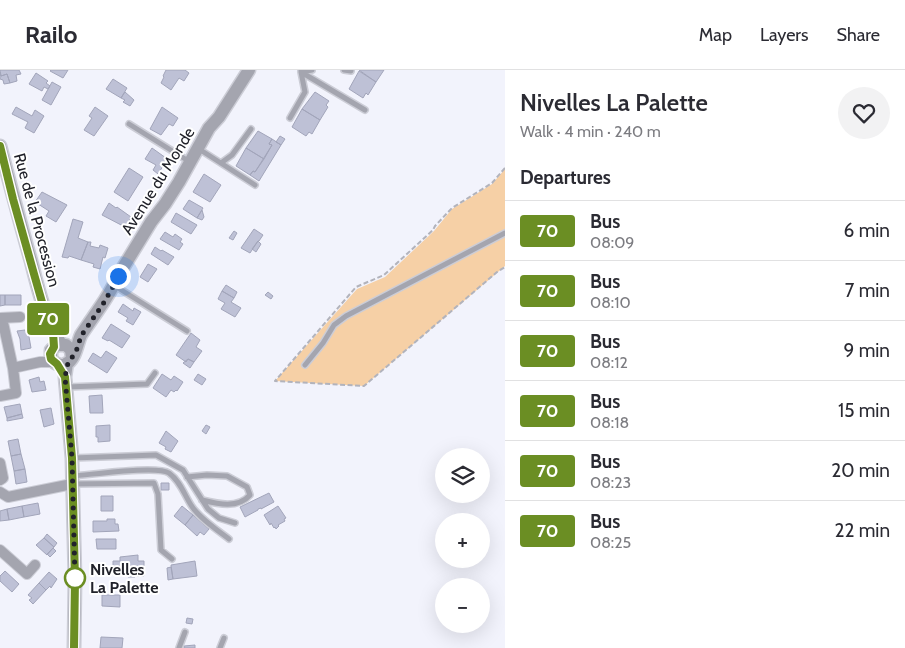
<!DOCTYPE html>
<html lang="en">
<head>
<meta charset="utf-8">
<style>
	:root { --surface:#fff; --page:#f2f2f3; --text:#2b2b33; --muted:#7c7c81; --line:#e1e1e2 }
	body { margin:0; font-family:Cabin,sans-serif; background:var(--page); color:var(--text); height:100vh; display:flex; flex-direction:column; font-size:19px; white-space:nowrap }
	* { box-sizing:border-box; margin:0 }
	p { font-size:16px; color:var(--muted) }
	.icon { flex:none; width:28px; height:28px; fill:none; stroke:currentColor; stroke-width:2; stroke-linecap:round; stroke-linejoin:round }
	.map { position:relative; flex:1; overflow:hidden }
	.details { display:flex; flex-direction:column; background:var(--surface); width:400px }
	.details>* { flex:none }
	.badge { padding:0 10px; border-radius:4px; font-size:18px; line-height:32px }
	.controls { position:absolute; left:435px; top:378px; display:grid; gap:10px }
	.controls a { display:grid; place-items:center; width:55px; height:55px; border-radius:50%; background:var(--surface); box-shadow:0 5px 20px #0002; font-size:25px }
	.you { position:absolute; width:25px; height:25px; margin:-12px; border:4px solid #fff; border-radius:50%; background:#1a73e8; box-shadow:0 0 0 8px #1a73e833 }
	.map>.badge { position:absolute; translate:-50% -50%; box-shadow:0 0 0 2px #fff }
	h2 { padding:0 15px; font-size:19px; line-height:45px }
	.round { display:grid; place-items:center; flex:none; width:52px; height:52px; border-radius:26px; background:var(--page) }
	.summary { display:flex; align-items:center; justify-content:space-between; height:85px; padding:0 15px }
	h1 { font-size:24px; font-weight:600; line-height:38px }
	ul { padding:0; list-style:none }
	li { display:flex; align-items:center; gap:15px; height:60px; padding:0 15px; border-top:1px solid var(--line) }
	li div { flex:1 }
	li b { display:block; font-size:19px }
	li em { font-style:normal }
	li .badge { min-width:55px; font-weight:700; text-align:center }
	header { display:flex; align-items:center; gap:30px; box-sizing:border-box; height:70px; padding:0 25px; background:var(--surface); border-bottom:1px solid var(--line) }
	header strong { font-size:24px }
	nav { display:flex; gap:28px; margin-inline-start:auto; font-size:18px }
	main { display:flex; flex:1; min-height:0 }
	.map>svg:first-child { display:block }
</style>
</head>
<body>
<header>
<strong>Railo</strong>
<nav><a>Map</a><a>Layers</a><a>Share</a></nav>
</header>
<main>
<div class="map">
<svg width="505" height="578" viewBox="0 0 505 578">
	<rect width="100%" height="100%" fill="#f2f3fc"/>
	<path fill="#f6d0a6" d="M505 99V196L364 316 275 311 357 219 385 207 434 161 452 139 492 114Z"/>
	<path fill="#bec1d6" stroke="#a2a5ba" d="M0 0H19L21 4 16 5 17 11 10 13 7 4 1 6Z
		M51 0H68L63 8 50 1Z
		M166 0H185L189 3 184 11 179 8 171 20 161 13 164 7 163 6Z
		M359 0H384L376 12Z
		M359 1 376 12 368 25 366 23 363 28 349 19Z
		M0 2 1 6 7 4 10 13 4 14 3 10 0 9Z
		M36 3 48 11 46 13 50 16 48 19 44 17 42 21 29 14Z
		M113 9 127 18 121 28 106 19Z
		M52 12 61 17 51 35 42 30Z
		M125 22 134 30 130 36 123 32 125 30 121 28Z
		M315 22 329 31 326 35 328 37 320 50 302 39Z
		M16 37 32 46 35 40 44 46 34 63 25 58 28 52 12 44Z
		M95 37 108 46 94 66 84 60 92 48 89 46Z
		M162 37 178 48 173 56 169 54 161 65 150 59Z
		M302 39 320 50 312 64 309 62 306 66 292 57Z
		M258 61 272 69 269 74 272 75 264 89 246 78Z
		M280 66 285 69 281 75 276 72Z
		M272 69 281 75 259 111 250 105 253 101 255 102 272 75 269 74Z
		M152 78 166 88 164 92 165 93 158 104 153 100 156 95 145 89Z
		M246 78 264 89 255 102 253 101 250 105 236 96Z
		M129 98 143 107 128 131 114 122Z
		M204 104 221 115 210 132 193 122Z
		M42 122 67 135 56 152 46 146 49 141 35 132Z
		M189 130 203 138 197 148 183 139Z
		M109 133 116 138 117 137 131 147 125 157 102 145Z
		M202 140 204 147 202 150 197 148Z
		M176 143 197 155 191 164 171 152Z
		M73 149 83 152 78 168 88 172 81 190 69 186 68 188 62 187Z
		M254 159 263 165 259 171H258L250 183 241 178Z
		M234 161 237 163 233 170 229 168Z
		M165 162 173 167 175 164 182 169 180 172 183 174 179 180 160 169Z
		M258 171 261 174 256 182 252 179Z
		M88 172H91L90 176 99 178 100 175 108 178 105 188 103 187 100 199 93 197 94 194 81 190Z
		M155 177 161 181 162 180 174 187 168 195 151 184Z
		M148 194 157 199 148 212 140 207Z
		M226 215 237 222 234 228 222 221Z
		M222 221 234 228 231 232 241 238 235 247 221 239 225 233 218 229Z
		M268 222 273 226 271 229 265 225Z
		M0 225H5V235L0 236Z
		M5 225H21V235H5Z
		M123 234 133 241 134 238 141 242 133 255 126 251 128 248 118 242Z
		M111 254 130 266 122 278 109 270 108 271 102 268Z
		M25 260V261H28L31 278 21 280 20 269 17 261Z
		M191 263 200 270 196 277 202 281 194 292 188 289 186 292 176 285Z
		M106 281 117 288 107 303 88 291 93 283 101 288Z
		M188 289 194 292 190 298 183 293Z
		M162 304 171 310 174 306 183 312 177 321 176 320 174 322 171 320 166 327 153 318Z
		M198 304 206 309 202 315 194 310Z
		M39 307 40 312 44 311 46 320 32 322 29 310Z
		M102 325 103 343H90L89 326Z
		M20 334 22 344 7 348 4 337Z
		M51 338 54 354 44 357 40 340Z
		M22 344 23 348 7 351V348Z
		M110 355V371L98 372V367H96V356Z
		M206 355 210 357 206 364 202 361Z
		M166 361 178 371 171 382 165 379 166 377 159 373Z
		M18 369 21 384 11 386 8 371Z
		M21 384 25 399 14 401 11 386Z
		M25 399 27 412 16 414 14 401Z
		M161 413H169V420H161Z
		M269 423 274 432 261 439V438L258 439V440L245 447 240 437Z
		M101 426H113V441H101Z
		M38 433 40 444 24 447 22 436Z
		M22 436 24 447 9 450 7 439Z
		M182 436 193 445 185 455 174 446Z
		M278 436 286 448 284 449 285 451 278 455 279 456 276 459 275 457 274 458 271 453 270 455 264 445Z
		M7 439 9 450 0 451V441Z
		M193 445 209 459 204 465 200 462 197 466 185 455Z
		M107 449H115V454H118L119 461 93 462V451H107Z
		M47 464 57 473 54 477 44 468Z
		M44 468 54 477 47 485 36 475Z
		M96 469H116V479H97Z
		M53 478 56 481 50 487 47 484Z
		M138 485V491H144V506H137L135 501V507H128L127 495 113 496V491H120V487Z
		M195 491 197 506 173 509 171 495Z
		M171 497 173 509 168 510 167 498Z
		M5 501 19 514 12 522 0 511V506Z
		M49 502 57 509 51 518 50 516 46 520 39 513Z
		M39 513 46 520 33 534 29 530 32 528 28 525Z
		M102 525H120V537L102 536Z
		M187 548 193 549 192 554 186 553Z
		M101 567 123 568 122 578H100Z
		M195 575V578H184V576Z"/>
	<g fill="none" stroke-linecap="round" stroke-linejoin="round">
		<defs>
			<path id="service" d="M301 0V2L365 40
				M344 0 351 1V0
				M290 48 305 22 301 2 312 0
				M129 54 190 92
				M199 79 255 115
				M221 93 232 85 251 59
				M115 216 187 261
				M305 295 323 273 334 255 346 246 505 163
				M67 317 147 314 155 303
				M73 388 156 385 183 400 208 439 219 448 235 453
				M72 406C90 405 157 395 169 403 180 411 184 424 191 435 198 447 217 460 229 469
				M187 407 207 405 227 406 247 417 250 425C238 439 218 434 202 430
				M72 414 154 413 158 424 161 480 172 489
				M179 578 185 562
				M220 578 224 568"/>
			<path id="minor" d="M0 248 20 247
				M13 298 40 292H54
				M0 326 16 323 13 298 2 248
				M0 393 3 408 0 410
				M0 422 8 427 72 414
				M0 480 27 504 35 495"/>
			<path id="tertiary" d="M0 76C10 114 20 153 31 191 38 219 45 249 61 274
				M72 288 71 280 66 275H57L51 280V289C55 294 62 297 68 293 76 287 77 274 81 265 85 259 90 252 94 246 103 233 112 221 118 206L151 152 165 134 179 112 209 58 219 47 249 0
				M67 293 65 307 72 388 75 509 74 578"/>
		</defs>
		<use href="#service" stroke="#cccdd6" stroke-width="8"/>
		<use href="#minor" stroke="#cccdd6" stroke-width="12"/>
		<use href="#tertiary" stroke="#cccdd6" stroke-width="15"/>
		<path stroke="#b2b3bc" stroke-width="2" stroke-dasharray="5 2.5" stroke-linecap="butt" d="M505 98 492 113 452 138 435 156 433 160 384 205 356 217 275 311 364 316 497 202 505 197"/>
		<use href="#service" stroke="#a4a5af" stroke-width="5"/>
		<use href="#minor" stroke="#a4a5af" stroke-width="10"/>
		<use href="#tertiary" stroke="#a4a5af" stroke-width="12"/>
	</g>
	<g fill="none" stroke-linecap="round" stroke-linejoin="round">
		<defs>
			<path id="line" d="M0 76 13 129 34 204 44 239 53 262 54 277 50 284 51 289 57 294 65 307 72 388 75 509 74 578"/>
		</defs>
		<use href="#line" stroke="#fff" stroke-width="11"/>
		<use href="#line" stroke="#6b8e23" stroke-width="8"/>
		<path stroke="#21222a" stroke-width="5" stroke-dasharray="0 9" d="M75 508V509L72 388 65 307 68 293 70 291 77 279 81 266 103 234 114 215 118 206"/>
	</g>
	<circle fill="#fff" stroke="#6b8e23" stroke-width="2.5" cx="75" cy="508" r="10"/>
	<g text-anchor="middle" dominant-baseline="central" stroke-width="4" stroke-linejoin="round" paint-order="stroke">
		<g font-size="16" fill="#21222a" stroke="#fff">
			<text transform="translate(158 111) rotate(-58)">Avenue du Monde</text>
			<text transform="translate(37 150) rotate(75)">Rue de la Procession</text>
		</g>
		<g font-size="16" font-weight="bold" fill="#21222a" stroke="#fff" text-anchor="start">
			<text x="90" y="499">Nivelles<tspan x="90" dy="18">La Palette</tspan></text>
		</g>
	</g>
</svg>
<div class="controls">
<a><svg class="icon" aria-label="layers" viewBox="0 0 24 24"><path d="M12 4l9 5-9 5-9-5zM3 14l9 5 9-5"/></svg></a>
<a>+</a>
<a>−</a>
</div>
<div class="you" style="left:118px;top:206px"></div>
<b class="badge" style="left:48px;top:249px;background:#6b8e23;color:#fff">70</b>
</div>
<section class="details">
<div class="summary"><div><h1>Nivelles La Palette</h1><p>Walk · 4 min · 240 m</p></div><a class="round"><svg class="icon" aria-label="heart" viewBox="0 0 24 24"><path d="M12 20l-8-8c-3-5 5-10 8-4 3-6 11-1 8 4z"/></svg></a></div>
<h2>Departures</h2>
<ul>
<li><span class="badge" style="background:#6b8e23;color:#fff">70</span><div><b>Bus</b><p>08:09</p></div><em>6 min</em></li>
<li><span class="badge" style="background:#6b8e23;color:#fff">70</span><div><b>Bus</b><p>08:10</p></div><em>7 min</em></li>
<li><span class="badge" style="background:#6b8e23;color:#fff">70</span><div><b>Bus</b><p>08:12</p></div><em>9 min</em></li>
<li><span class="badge" style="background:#6b8e23;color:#fff">70</span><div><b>Bus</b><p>08:18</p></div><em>15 min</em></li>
<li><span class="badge" style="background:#6b8e23;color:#fff">70</span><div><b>Bus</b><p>08:23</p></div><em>20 min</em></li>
<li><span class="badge" style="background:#6b8e23;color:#fff">70</span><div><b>Bus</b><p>08:25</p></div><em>22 min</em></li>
</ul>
</section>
</main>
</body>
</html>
